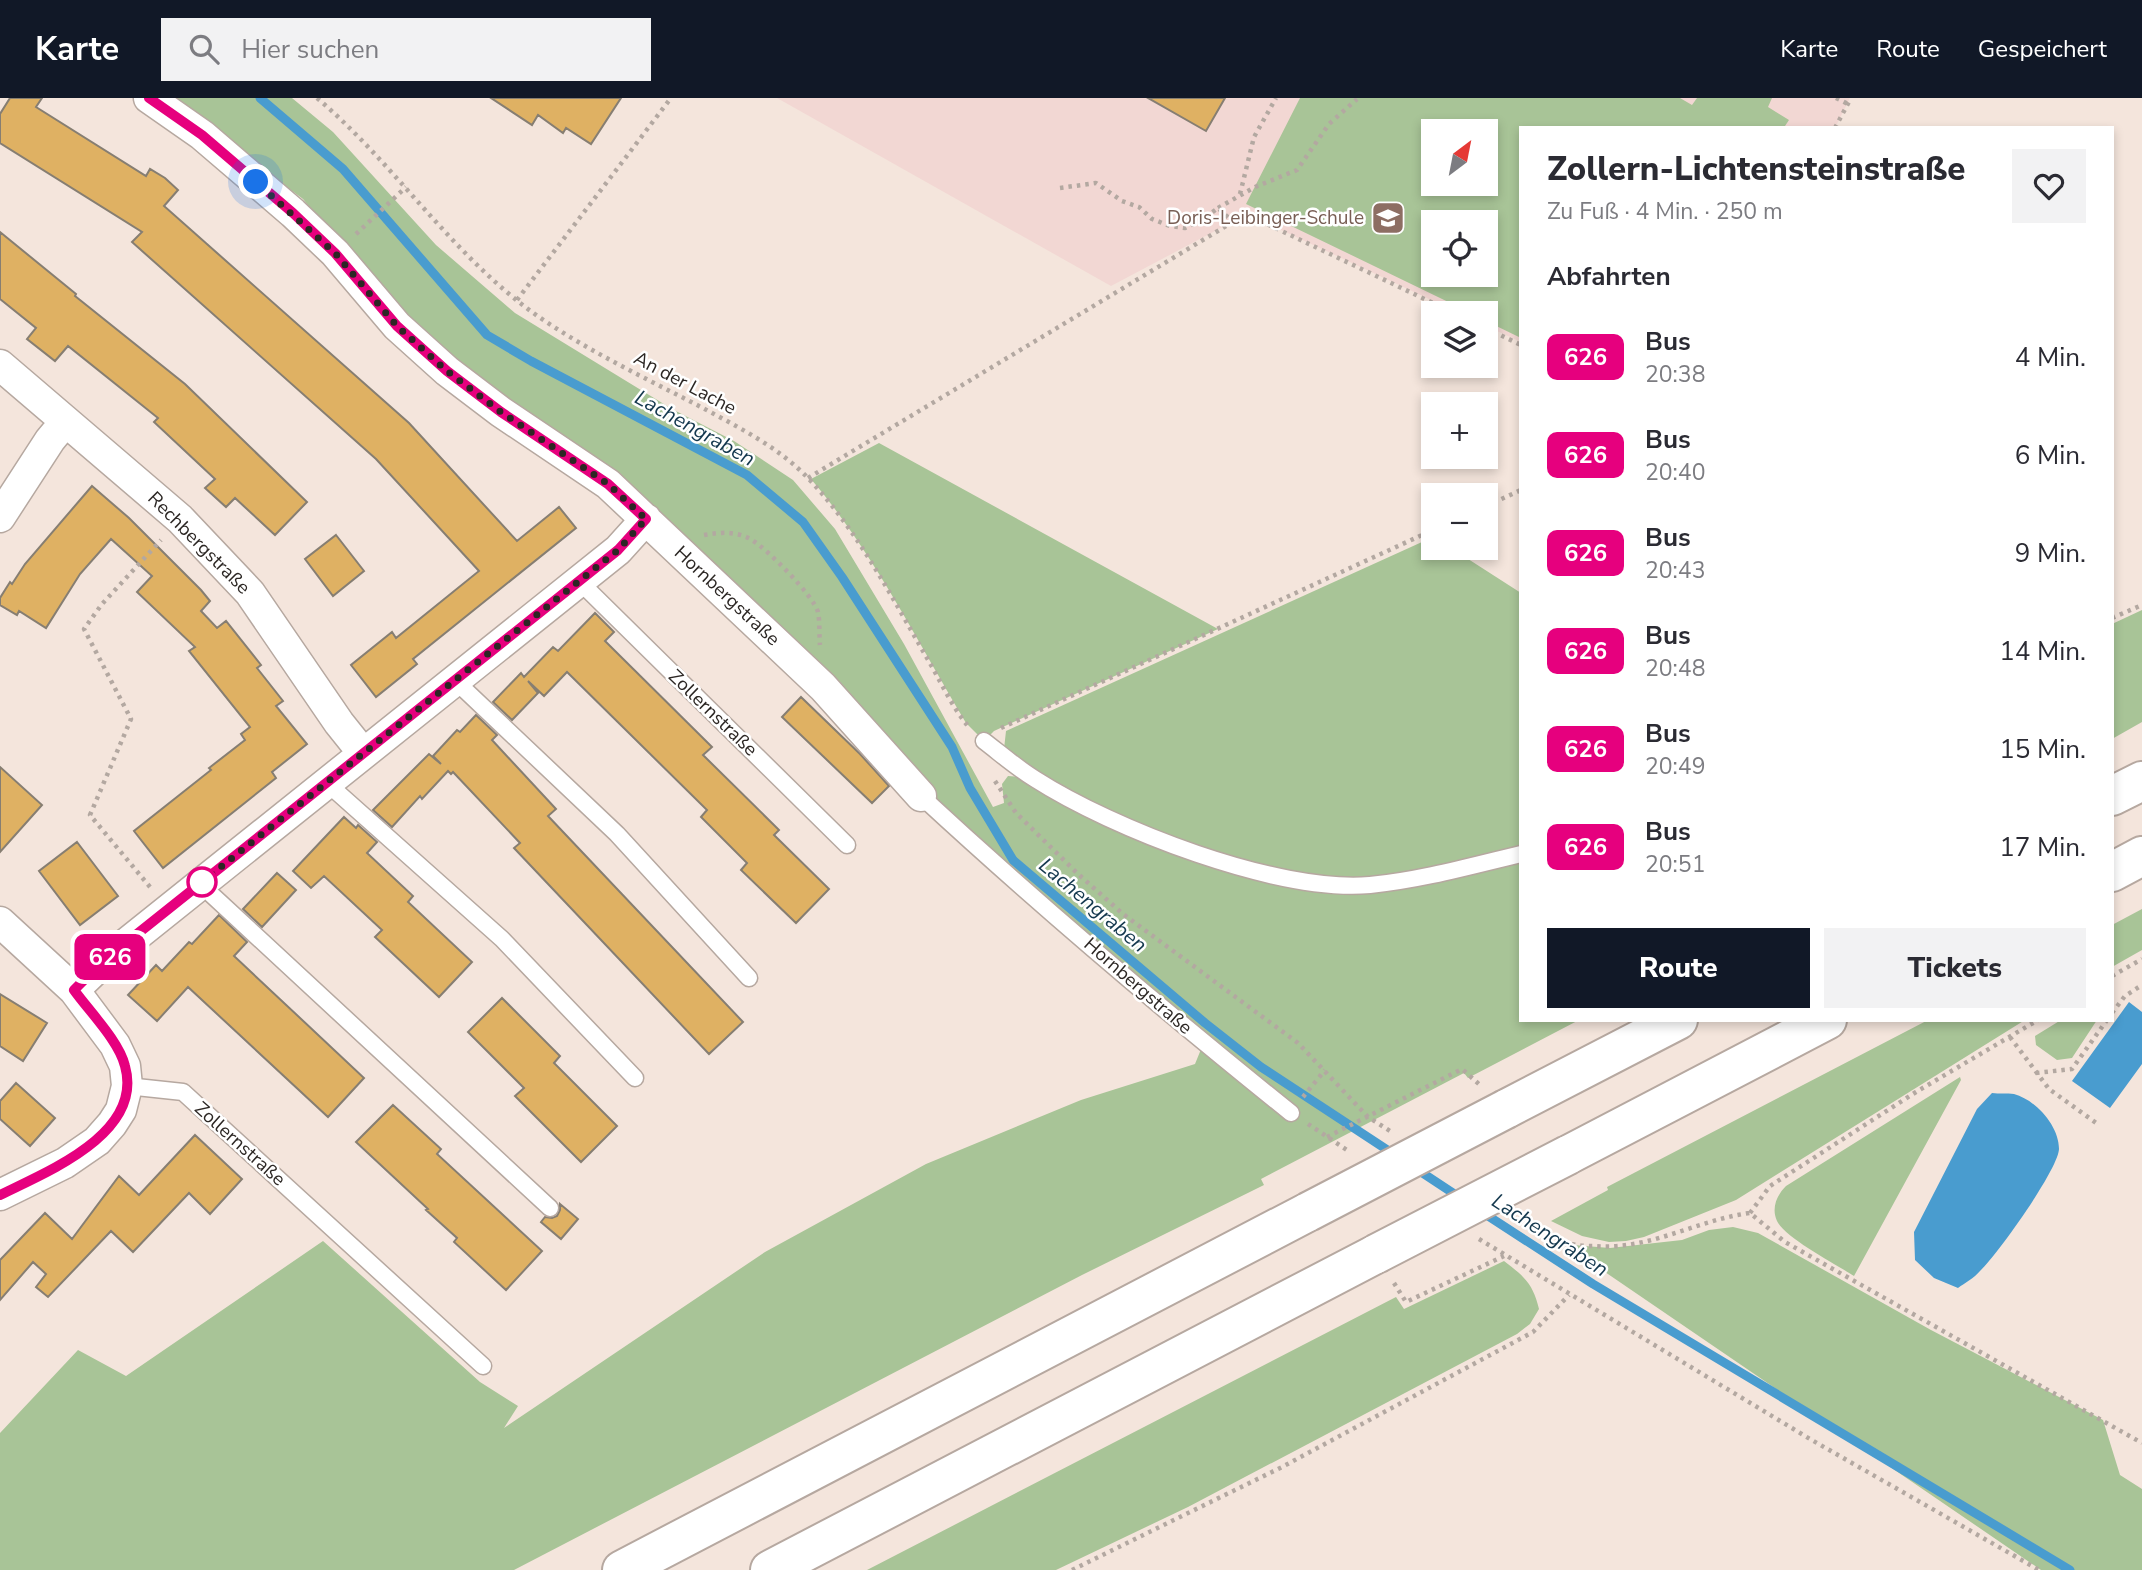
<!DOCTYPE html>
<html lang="de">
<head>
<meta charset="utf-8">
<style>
	:root { --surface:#fff; --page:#f2f2f3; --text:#2b2b33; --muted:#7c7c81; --accent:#111827 }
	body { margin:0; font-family:"Nunito Sans",sans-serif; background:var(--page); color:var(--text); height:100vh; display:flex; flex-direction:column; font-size:26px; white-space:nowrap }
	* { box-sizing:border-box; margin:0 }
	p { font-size:23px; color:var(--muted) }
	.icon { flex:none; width:38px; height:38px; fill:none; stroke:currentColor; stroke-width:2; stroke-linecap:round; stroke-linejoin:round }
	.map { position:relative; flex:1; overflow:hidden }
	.drawer { position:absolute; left:1519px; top:28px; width:595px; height:896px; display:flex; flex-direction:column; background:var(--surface); border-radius:0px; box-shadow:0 4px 10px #0003 }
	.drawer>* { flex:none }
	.badge { padding:0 14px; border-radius:10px; font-size:24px; line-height:46px }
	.needle { width:46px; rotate:32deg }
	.tools { position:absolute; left:1421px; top:21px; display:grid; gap:14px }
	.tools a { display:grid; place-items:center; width:77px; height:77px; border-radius:0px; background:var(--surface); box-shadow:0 4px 10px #0003; font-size:35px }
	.you { position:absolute; width:35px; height:35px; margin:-18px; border:5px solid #fff; border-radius:50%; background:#1a73e8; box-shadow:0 0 0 10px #1a73e833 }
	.map>.badge { position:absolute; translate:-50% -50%; box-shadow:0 0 0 4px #fff }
	h2 { padding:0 28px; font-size:26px; line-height:63px }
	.round { display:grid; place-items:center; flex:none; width:74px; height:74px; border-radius:0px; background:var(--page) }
	.summary { display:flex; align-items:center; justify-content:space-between; height:119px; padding:0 28px }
	h1 { font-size:33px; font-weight:800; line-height:52px }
	.button { display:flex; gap:14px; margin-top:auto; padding:14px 28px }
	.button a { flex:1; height:80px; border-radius:0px; background:var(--accent); color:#fff; font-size:28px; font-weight:800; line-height:80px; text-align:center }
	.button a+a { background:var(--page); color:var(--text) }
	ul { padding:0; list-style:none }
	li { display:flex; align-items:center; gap:21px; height:98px; padding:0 28px }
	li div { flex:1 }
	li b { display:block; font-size:26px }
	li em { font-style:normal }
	li .badge { min-width:77px; font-weight:700; text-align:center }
	header { display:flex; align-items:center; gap:42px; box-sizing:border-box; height:98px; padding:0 35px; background:var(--accent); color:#fff }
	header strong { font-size:33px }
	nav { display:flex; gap:38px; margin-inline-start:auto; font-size:24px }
	.search { width:490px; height:63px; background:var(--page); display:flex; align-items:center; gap:18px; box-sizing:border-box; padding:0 24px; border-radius:0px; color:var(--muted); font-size:26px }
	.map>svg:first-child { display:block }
</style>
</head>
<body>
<header>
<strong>Karte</strong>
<div class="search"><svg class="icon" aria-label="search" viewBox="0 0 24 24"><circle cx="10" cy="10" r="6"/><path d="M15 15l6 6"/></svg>Hier suchen</div>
<nav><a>Karte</a><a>Route</a><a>Gespeichert</a></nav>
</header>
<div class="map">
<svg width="2142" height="1472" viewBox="0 0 2142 1472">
	<rect width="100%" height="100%" fill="#f4e5dc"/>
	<path fill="#f2d7d3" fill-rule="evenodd" d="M777 0H1850L1835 30H1521V244L1486 228V215H1459L1247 116 1111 188ZM1433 33H1486V86H1433ZM1433 124H1486V177H1433Z"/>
	<path fill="#a8c497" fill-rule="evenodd" d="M167 0H292L333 34 436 147 515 215 672 311 734 343 793 382 835 431 904 546 993 709 1004 705 1002 686 1008 678 1033 680 1004 651 1006 633 1433 439V450H1451L1521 495V922H1579L1468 980 1464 975 1261 1081 1264 1087 1082 1177 514 1472H0V1335L78 1252 126 1278 323 1143 480 1284 518 1308 504 1330 765 1154 926 1066 1081 1002 1195 966 1206 939 985 748 527 320 428 240 362 173 303 101Z
		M1300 0H1680L1692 7 1697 0H1772L1768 9 1789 22 1785 28 1788 30H1521V240L1486 223V215H1471L1246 106ZM1433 33H1486V86H1433ZM1433 124H1486V177H1433Z
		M879 345 1218 531 994 633 984 643 966 625C917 543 873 454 811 381Z
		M2142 512V624L2112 641V526Z
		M2142 811V852L2112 869V827Z
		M1928 922H2025L1736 1102 1644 1139 1626 1143 1609 1144 1582 1138 1551 1123 1608 1092 1607 1089Z
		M2061 922H2097L2072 960 2057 962 2036 947 2035 938Z
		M1960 979 1961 982 1854 1178C1837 1167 1785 1140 1777 1123 1771 1110 1777 1097 1786 1088Z
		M1733 1129 1758 1135 1931 1232 2103 1322 2120 1377 2142 1391V1472H2041L1545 1133 1573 1147 1610 1150 1682 1142 1709 1132Z
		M1504 1163C1525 1179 1533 1186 1539 1211L1530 1226 1517 1236 1188 1409 1056 1472H867L1396 1199 1404 1211Z"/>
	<path fill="#499ccf" d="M2129 904 2142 914V966L2110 1010 2072 983Z
		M1992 995C1999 996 2007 995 2014 996 2036 1002 2059 1028 2059 1051 2058 1072 1997 1157 1980 1173 1974 1180 1965 1185 1958 1190L1934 1180 1915 1162 1914 1134 1977 1011Z"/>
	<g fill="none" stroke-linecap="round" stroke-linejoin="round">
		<path stroke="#499ccf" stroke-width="9" d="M260 0 343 71 487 237 531 263 747 377 803 424 842 479 952 649 970 690 1013 762 1205 925 1261 969 1395 1057
			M1415 1070 1462 1101
			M1482 1114 1593 1186 2070 1472"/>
	</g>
	<path fill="#dfb163" stroke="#867e72" stroke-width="2" d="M10 0H42L36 9 146 78 150 71 165 80 178 92 164 108 409 325 517 443 559 409 576 430 413 561 417 566 376 599 351 567 392 534 396 540 479 473 376 361 132 144 142 134 0 45V16Z
		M491 0H621L591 46 566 30 563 35 538 17 532 27Z
		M1148 0H1225L1206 33Z
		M0 134 76 196 75 198 185 286 307 404 275 437 235 400 226 409 205 390 215 381 154 324 158 320 68 248 55 263 27 241 36 230 0 201Z
		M92 388 129 420 201 492 210 503 201 513 217 530 226 523 261 567 257 570 283 603 276 608 307 646 272 674 276 680 163 770 134 733 211 672 209 670 245 642 241 636 250 629 189 553 195 549 137 494 152 478 111 441 80 476 46 530 19 513 17 517 0 507V500L10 484 12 486 25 466Z
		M336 437 364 473 333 498 305 461Z
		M595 515 614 534 605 543 712 649 703 657 779 732 774 737 829 791 796 825 741 772 747 765 701 719 707 712 567 574 544 598 528 583 538 595 512 622 493 604 521 575 524 579 553 549 558 553Z
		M801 599 860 656 889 688 872 705 782 619Z
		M476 617 497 637 492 642 556 711 548 718 743 924 709 956 514 750 520 745 453 674 451 676 448 673 422 701 420 698 392 729 373 712 429 656 441 666 433 658 457 632 460 634Z
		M0 669 42 707 0 754Z
		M344 719 356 730 358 727 377 744 367 755 413 798 408 804 472 864 439 899 375 839 382 832 324 778 311 790 293 773Z
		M77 744 118 798 80 827 39 773Z
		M277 775 296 792 262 829 243 811Z
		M219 817 247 844 234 858 364 980 328 1019 188 889 157 923 128 897 156 867 162 873 189 844 192 846Z
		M0 896 47 925 23 963 0 948Z
		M502 900 560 958 554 965 617 1028 581 1064 515 998 524 990 468 934Z
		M16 985 55 1020 30 1048 0 1021V1003Z
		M393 1007 441 1051 437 1056 542 1153 506 1192 454 1144 457 1140 426 1112 428 1111 356 1044Z
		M195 1037 242 1081 210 1116 189 1095 133 1154 111 1133 48 1199 36 1189 46 1176 33 1164 0 1202V1162L45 1115 72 1141 119 1078 139 1097Z
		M560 1106 578 1121 561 1141 541 1124 545 1119 552 1120 557 1118 560 1112Z"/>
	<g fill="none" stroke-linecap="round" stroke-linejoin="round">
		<defs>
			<path id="lane" d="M579 483 847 747
				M456 581 465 592 617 736 749 880
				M984 643C1001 656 1017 670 1035 681 1113 731 1277 795 1370 787 1421 782 1471 768 1521 756
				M328 683 337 694 502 841 635 980
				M921 698C1040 808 1164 913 1291 1015
				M202 785 212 797 550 1110
				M127 988 183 994 483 1268"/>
			<path id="street" d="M149 0 202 37 293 115 335 155 397 228 447 273 501 314 608 386 823 589 921 698
				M0 267 180 421 250 495 339 625 363 655
				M0 419 50 342 65 324
				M0 824 74 892 115 947 125 968 127 988 121 1012 112 1026 97 1043 65 1065 0 1097
				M74 892 102 865 618 452 646 421"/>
			<path id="highway" d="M2112 698 2142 683
				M2112 774 2142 758
				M1506 1011 1678 922
				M1568 1057 1827 922
				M622 1472 1308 1114
				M770 1472 1376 1156"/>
		</defs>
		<use href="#lane" stroke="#b6a8a0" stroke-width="19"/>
		<use href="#street" stroke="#b6a8a0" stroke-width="33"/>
		<use href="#highway" stroke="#b6a8a0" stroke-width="42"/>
		<path stroke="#b3a8a1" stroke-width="4.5" stroke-dasharray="3.5 5" stroke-linecap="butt" d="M317 0C396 67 453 159 539 219 590 254 647 281 701 309 738 329 778 349 807 379 857 431 891 498 927 560 940 582 952 609 968 628
			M1836 0 1848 6
			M1835 30 1851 0
			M1060 90 1096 85 1122 103 1139 109 1152 121 1170 128 1185 130 1202 122 1218 110 1232 123
			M1240 96 1254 39 1276 0
			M1218 110 1255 89 1297 72 1329 26 1357 1
			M356 136 406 89
			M517 202 671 0
			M1486 230 1521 247
			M808 380 1246 116 1454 215
			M1486 408 1521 392
			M704 437C721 434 737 433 752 442 767 451 813 497 818 514 820 524 819 536 820 547
			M2112 520 2142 507
			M1001 630 1433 432
			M995 683 1016 715 1077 775 1123 816 1298 945 1368 1019 1390 1033
			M150 789 90 717 131 621 84 531 102 506 161 442
			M2112 878 2142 861
			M2112 915 2125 898 2142 887
			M2010 939 2049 991 2099 1027
			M2036 975 2072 971 2107 922
			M1303 999 1325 972
			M1308 1026 1350 1054
			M1327 1039 1462 971 1480 987
			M1750 1115 1770 1088 1916 994 2038 922
			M1520 1117C1537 1128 1554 1140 1572 1146 1579 1148 1587 1148 1593 1148 1649 1153 1696 1122 1750 1115L1785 1144 2142 1345
			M1479 1141 1810 1341 2039 1472
			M1394 1185 1406 1204 1504 1158
			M1072 1472 1282 1369 1533 1234 1569 1197"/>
		<use href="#lane" stroke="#fff" stroke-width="16"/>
		<use href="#street" stroke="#fff" stroke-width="30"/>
		<use href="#highway" stroke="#fff" stroke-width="38"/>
		<defs>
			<path id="highway-bridge" d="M1308 1114 1506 1011
				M1376 1156 1568 1057"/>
		</defs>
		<use href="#highway-bridge" stroke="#b6a8a0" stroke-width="42" stroke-linecap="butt"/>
		<use href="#highway-bridge" stroke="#fff" stroke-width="38"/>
	</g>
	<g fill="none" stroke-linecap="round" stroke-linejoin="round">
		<defs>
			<path id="line" d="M0 1097C46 1074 144 1036 125 968 119 943 89 913 74 892L102 864 618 452 646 421 608 386 501 314 447 273 397 228 335 155 293 115 202 37 149 0"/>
		</defs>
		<use href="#line" stroke="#fff" stroke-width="16"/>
		<use href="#line" stroke="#e6007e" stroke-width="10"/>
		<path stroke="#2c2724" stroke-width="7" stroke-dasharray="0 12.6" d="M202 784 618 452 646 421 608 386 501 314 447 273 397 228 335 155 256 84"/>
	</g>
	<defs>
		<symbol id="school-square" viewBox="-11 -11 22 22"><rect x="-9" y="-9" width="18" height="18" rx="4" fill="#8d6e63" stroke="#fff"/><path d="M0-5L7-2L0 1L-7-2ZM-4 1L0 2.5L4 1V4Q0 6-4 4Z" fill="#fff"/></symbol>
	</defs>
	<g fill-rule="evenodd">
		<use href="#school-square" x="1369" y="101" width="38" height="38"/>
	</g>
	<circle fill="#fff" stroke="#e6007e" stroke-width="3.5" cx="202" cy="784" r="14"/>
	<g text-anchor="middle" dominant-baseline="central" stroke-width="5" stroke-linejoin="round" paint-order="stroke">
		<g font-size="19" fill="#785e54" stroke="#fff" text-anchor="end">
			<text x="1364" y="120">Doris-Leibinger-Schule</text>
		</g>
		<g font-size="19" fill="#2c2724" stroke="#fff">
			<text transform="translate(685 285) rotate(28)">An der Lache</text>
			<text transform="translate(199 445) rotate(45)">Rechbergstraße</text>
			<text transform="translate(727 498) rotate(43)">Hornbergstraße</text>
			<text transform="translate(713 615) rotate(44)">Zollernstraße</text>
			<text transform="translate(1138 888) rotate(41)">Hornbergstraße</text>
			<text transform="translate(240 1046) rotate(42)">Zollernstraße</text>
		</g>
		<g font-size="21" font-style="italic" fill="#14384e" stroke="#fff">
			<text transform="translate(695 330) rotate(29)">Lachengraben</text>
			<text transform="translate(1093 807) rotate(40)">Lachengraben</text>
			<text transform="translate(1550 1137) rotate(33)">Lachengraben</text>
		</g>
	</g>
</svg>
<div class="tools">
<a><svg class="needle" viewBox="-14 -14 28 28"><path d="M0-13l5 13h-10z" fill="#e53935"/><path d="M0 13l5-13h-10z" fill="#7c7c81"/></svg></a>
<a><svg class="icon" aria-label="locate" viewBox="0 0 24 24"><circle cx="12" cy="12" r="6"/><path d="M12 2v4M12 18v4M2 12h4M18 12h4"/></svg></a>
<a><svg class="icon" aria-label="layers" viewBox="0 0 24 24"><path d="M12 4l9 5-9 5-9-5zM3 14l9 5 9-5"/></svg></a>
<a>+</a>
<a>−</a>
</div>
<div class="you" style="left:256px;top:84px"></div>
<b class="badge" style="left:110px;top:859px;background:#e6007e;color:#fff">626</b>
<section class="drawer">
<div class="summary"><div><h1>Zollern-Lichtensteinstraße</h1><p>Zu Fuß · 4 Min. · 250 m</p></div><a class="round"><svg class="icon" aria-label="heart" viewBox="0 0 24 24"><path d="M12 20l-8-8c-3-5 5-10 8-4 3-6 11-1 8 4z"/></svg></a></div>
<h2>Abfahrten</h2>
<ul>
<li><span class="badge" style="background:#e6007e;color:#fff">626</span><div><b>Bus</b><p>20:38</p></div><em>4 Min.</em></li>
<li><span class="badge" style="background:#e6007e;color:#fff">626</span><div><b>Bus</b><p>20:40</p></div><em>6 Min.</em></li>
<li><span class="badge" style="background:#e6007e;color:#fff">626</span><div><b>Bus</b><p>20:43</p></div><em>9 Min.</em></li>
<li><span class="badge" style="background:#e6007e;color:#fff">626</span><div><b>Bus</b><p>20:48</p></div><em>14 Min.</em></li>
<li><span class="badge" style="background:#e6007e;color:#fff">626</span><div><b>Bus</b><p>20:49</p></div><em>15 Min.</em></li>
<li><span class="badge" style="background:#e6007e;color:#fff">626</span><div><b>Bus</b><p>20:51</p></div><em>17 Min.</em></li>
</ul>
<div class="button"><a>Route</a><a>Tickets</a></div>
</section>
</div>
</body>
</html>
